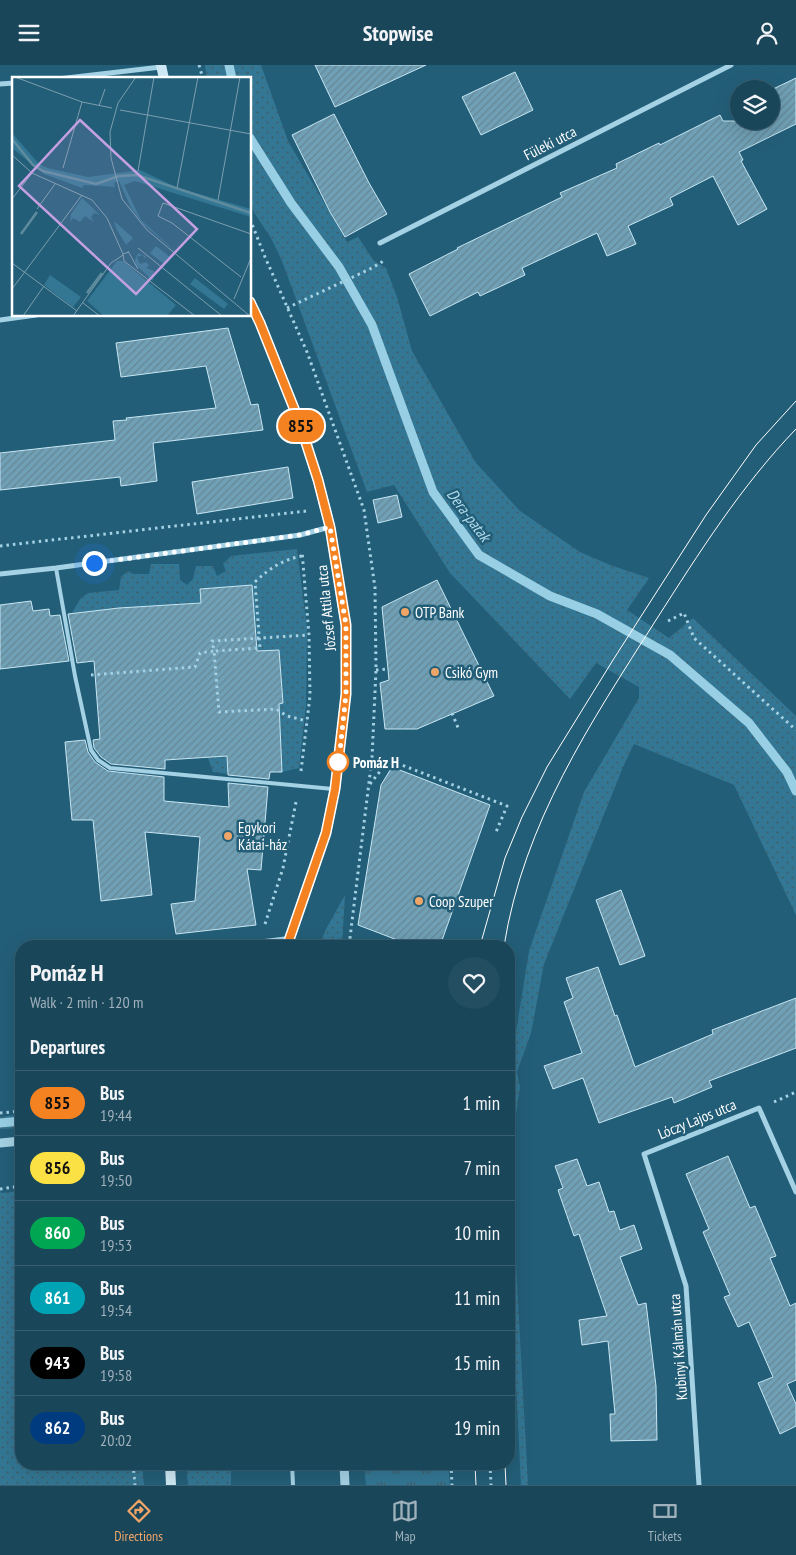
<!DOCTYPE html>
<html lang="en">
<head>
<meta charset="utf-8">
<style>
	:root { --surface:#1a465a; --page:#234d60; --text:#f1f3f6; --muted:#9fb1bb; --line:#385e70; --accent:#efa567 }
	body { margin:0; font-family:"PT Sans Narrow",sans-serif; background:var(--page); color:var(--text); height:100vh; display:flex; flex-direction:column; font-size:19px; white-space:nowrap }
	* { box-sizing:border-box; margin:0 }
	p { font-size:16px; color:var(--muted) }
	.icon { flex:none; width:28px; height:28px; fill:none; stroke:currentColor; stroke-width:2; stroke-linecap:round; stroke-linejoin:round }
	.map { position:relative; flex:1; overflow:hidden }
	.side { position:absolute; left:15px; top:875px; width:500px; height:530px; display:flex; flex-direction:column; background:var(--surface); border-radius:20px; box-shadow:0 5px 20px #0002,0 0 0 1px var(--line) }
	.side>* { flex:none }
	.badge { padding:0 10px; border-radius:16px; font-size:18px; line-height:32px }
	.controls { position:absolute; left:730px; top:15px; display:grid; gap:10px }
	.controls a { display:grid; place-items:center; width:50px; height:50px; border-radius:50%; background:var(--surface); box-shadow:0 5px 20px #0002,0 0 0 1px var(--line); font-size:25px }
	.you { position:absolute; width:25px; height:25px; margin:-12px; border:4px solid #fff; border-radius:50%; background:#1a73e8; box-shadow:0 0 0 8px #1a73e833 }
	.map>.badge { position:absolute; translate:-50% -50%; box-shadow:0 0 0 2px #fff }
	h2 { padding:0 15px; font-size:19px; line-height:45px }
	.round { display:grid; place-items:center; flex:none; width:52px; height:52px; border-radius:26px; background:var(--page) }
	.summary { display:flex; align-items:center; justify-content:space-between; height:85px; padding:0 15px }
	h1 { font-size:24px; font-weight:700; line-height:38px }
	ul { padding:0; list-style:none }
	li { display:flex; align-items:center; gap:15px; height:65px; padding:0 15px; border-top:1px solid var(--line) }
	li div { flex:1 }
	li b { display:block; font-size:19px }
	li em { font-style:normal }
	li .badge { min-width:55px; font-weight:700; text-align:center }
	header { display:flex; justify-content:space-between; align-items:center; height:65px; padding:0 15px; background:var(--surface); font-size:22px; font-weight:700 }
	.dock { display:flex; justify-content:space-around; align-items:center; height:70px; border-top:1px solid var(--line); background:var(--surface); font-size:14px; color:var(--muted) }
	.dock a { display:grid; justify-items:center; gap:2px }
	.dock .on { color:var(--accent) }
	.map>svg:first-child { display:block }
</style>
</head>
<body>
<header><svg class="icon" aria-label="menu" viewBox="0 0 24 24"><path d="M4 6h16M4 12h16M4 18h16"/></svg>Stopwise<svg class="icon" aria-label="person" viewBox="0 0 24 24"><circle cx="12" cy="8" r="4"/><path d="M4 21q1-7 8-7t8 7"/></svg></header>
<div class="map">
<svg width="796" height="1420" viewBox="0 0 796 1420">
	<defs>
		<pattern id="grass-dots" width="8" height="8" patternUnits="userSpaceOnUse" patternTransform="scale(1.25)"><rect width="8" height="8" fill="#337794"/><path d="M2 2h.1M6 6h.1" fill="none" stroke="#415f6c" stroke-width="1.8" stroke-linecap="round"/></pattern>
		<pattern id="park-tufts" width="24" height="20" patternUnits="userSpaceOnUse" patternTransform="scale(1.25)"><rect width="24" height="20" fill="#337794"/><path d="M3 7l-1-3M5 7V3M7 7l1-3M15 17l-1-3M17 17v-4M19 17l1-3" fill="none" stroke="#415f6c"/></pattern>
		<pattern id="building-hatch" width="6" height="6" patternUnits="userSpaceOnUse" patternTransform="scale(1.25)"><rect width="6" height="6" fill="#70a0b5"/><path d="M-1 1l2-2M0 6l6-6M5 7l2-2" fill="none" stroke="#658796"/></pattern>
	</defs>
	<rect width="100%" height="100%" fill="#235e78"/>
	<path fill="url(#grass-dots)" fill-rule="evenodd" d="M205 0H261L288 76 347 177 358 172 374 196 386 203 397 232 412 286 476 398 520 446 580 487 610 500 649 513 627 545 669 573 693 553 796 651V850L734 720 634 679 623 702 544 899 531 968 517 1007 520 1022 510 1089 528 1420H521L509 1177V1010L529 886 584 727 639 633V622L596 598 570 634 450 508 394 420 367 427 282 196 271 173 255 149 250 138V14H207Z
		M297 484 307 564 306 640 299 703 282 707 226 655 228 709 213 707 208 693 203 611 119 543 72 548 80 534 88 528 119 525 121 512 128 506 133 509H149L151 499H179L180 515 187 520 193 514 196 501H213L217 511 226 506 223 499 231 491ZM252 520 256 571 205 575ZM188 539 193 593 131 543ZM279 585 283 638 234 641 230 588Z
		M345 830 342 881H319L326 864Z
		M21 1049V1063L0 1064V1052Z
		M0 1125 1 1128 21 1126V1399H142L144 1420H0Z
		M186 1399H262V1404L231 1406V1420H188Z"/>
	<path fill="url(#park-tufts)" d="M364 1399H448L450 1420H366Z"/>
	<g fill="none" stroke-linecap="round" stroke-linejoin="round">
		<path stroke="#98cfe5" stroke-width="9" d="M229 0 232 14
			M250 73 291 138 339 202 372 260 433 427 479 490 550 531 597 549 670 590 749 658 787 707 796 726
			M0 1058 21 1056"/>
	</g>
	<path fill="url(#building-hatch)" stroke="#c7e6f3" d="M315 0H426L335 42Z
		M515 7 533 45 481 70 462 32Z
		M796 13V59L739 87 743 95 741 96 767 144 738 160 713 111 670 133 673 140 628 161 636 179 607 191 597 168 522 203 525 210 480 231 478 227 430 251 409 209 458 184 457 183 562 132 560 128 617 103 616 99 659 78 660 80 720 50 723 56H771V25Z
		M334 49 369 118 387 149 345 172 330 147 292 70Z
		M228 263 251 340 258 339 263 365 153 378 157 416 121 421 120 412 0 425V388L115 375 113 356 127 355 126 353 216 343 206 301 121 312 116 278Z
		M288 402 293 433 197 449 192 417Z
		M397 430 402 452 378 458 373 435Z
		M437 515 494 631 417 664H385L380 618 389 615 382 542Z
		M252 520 257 586 279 585 283 638 279 639 282 707H270L269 714 228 710 227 691 165 695V704L111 699 101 692 94 683 93 675 100 674 94 596 77 598 68 549 119 543 201 538 200 524Z
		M31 536 33 546 49 544 50 551 60 550 69 596 0 604V540Z
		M85 675 88 687 95 697 108 706 164 712V736L229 742 228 718 268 722 261 805 247 804 256 860 176 869 171 839 195 836 200 772 145 767 152 830 101 836 93 755H72L65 677Z
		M392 702 490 740 440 881H413L358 860 381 720Z
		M621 825 645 891 620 900 596 835Z
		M598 902 615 951 617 950 635 1002 713 969 712 965 796 933V983L709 1016 712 1022 674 1038 672 1032 599 1058 583 1013 553 1024 544 1001 582 988 564 937 573 933 566 913Z
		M728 1091 750 1143 755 1141 776 1191 770 1193 790 1241 796 1238V1315L787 1319 796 1339V1361L780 1369 758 1318 773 1312 749 1257 738 1262 724 1232 730 1230 703 1167 709 1164 686 1109Z
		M577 1094 587 1121 599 1117 609 1147 614 1146 620 1165 634 1160 642 1184 620 1192 638 1240 646 1238 656 1321 657 1375 611 1376 610 1349H615L608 1276 582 1280 579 1255 607 1251 579 1169 574 1171 558 1125 563 1123 555 1101Z"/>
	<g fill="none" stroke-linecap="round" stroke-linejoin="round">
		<path stroke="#a4d1e4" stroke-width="3" stroke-dasharray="2.5 4" stroke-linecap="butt" d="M199 0 203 14
			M250 154 265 192 307 287 364 445 375 523 376 605 372 693 349 881
			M287 243 372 203 385 195
			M0 481 307 446
			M302 491C282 495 270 503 255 517L260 583 214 586 219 647 276 644 287 651 307 656
			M668 556 684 548 694 573 796 665
			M376 605 388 604
			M91 610 195 602 200 588 214 586 212 576 309 570
			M452 648 459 665
			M301 706 310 631 309 570 302 486
			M370 719 389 695 507 741 496 767
			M265 859 283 803 296 737
			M774 1037 796 1027
			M0 1048 21 1046
			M0 1124 21 1121
			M133 1399 135 1420
			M451 1399 452 1420
			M490 1399 491 1420"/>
		<path stroke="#a4d1e4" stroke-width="4" d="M56 503 75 611 91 685 98 695 110 703 333 724
			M222 881 289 873
			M292 1399 293 1420"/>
		<path stroke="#a4d1e4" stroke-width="5" d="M58 14 161 2
			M0 19 14 18
			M380 178 731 0
			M0 255 36 250
			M0 509 56 503 300 470 330 462
			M699 1420 686 1221 644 1089 759 1043 796 1127"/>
		<path stroke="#a4d1e4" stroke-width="9" d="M0 1078 21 1076
			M344 1399 345 1420"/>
		<path stroke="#cde8f4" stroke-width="10" d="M161 0 164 14
			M250 237 260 258 299 356 318 415 330 462 346 561V629L335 724 326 768 287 881
			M170 1399 171 1420"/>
		<path stroke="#fff" stroke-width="1" d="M480 881 505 793 522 752 547 702 613 595 706 450 756 380 796 336
			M504 881C524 757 590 659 656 555 699 488 741 421 796 364
			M475 1399 476 1420
			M505 1399 506 1420"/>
	</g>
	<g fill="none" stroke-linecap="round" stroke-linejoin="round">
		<defs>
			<path id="line" d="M250 237 260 258 299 356 318 415 330 462 346 560V629L335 724 326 768 287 881"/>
		</defs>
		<use href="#line" stroke="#fff" stroke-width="11"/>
		<use href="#line" stroke="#f58220" stroke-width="8"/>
		<path stroke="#fff" stroke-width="5" stroke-dasharray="0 9" d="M94 498 300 470 330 462 346 560V629L338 705V697"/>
	</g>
	<g fill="#efa567" stroke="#235e78" stroke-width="2">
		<circle cx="405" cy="547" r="5"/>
		<circle cx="435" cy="607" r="5"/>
		<circle cx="228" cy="771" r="5"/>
		<circle cx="419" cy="836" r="5"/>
	</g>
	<circle fill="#fff" stroke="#f58220" stroke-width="2.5" cx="338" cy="697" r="10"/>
	<g text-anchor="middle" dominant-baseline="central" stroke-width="5" stroke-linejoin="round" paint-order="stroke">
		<g font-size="15" fill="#fff" stroke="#235e78">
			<text transform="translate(550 78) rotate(-27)">Füleki utca</text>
			<text transform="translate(326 543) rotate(-96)">József Attila utca</text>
			<text transform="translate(697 1054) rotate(-22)">Lóczy Lajos utca</text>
			<text transform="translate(678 1282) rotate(-94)">Kubinyi Kálmán utca</text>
		</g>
		<g font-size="15" fill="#fff" stroke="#235e78" text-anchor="start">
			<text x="415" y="547">OTP Bank</text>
			<text x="445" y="607">Csikó Gym</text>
			<text x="238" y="762">Egykori<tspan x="238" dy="17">Kátai-ház</tspan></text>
			<text x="429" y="836">Coop Szuper</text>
		</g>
		<g font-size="15" font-weight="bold" fill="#fff" stroke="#235e78" text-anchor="start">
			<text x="353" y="697">Pomáz H</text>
		</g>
		<g font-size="16" font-style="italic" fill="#afdaec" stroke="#235e78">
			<text transform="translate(469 450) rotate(53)">Dera-patak</text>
		</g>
	</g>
	<g transform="translate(12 12)">
		<rect width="239" height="239" fill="#235e78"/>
		<path d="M0 56 27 87 36 91 76 100 128 93 166 111 239 132V140L123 104 112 108 129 143 169 179 132 148 120 133 107 104 102 106 103 110 72 108 70 111 32 97 0 71ZM70 121 88 138 82 136 79 140 82 145 73 139 68 145 61 141 58 145 59 137ZM102 144 121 161 114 168 105 153ZM126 176 134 179 133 182 131 178 125 180 128 187 134 185 137 188 134 191 142 194 141 204 124 188 123 183ZM105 184H111L164 228 155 239H92L75 224ZM38 198 69 220 61 230 32 208Z" fill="#337794"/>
		<path d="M144 169 158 180 152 187 138 176ZM183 201 216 227 212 232 178 207Z" fill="#337794"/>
		<path fill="none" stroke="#5f8b9e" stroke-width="2.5" d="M0 62 21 88 31 94 84 107 107 99 125 98 239 136M9 157 25 135M75 216 90 196"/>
		<path fill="none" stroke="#7b9eae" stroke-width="1" d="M3 0 70 25 100 31M124 0 106 26 98 55 99 81 110 122 135 153 238 239M87 29 93 12M108 33 239 57M0 78 20 96 80 123 95 141 111 177M51 91 70 25M126 94 142 0M165 111 186 0M0 122 20 96M206 123 228 0M25 132 43 107M126 171 210 239M116 174 126 192M117 175 111 177 112 184 183 239M0 186 65 234M229 200 160 146 146 139 151 126 239 157M0 212 70 118M222 222 239 181M71 226 88 239M11 239 32 209M61 239 99 186 111 178"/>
		<path fill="#c4a0e2" fill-opacity="0.15" stroke="#c4a0e2" stroke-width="2.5" d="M68 43 185 152 124 217 7 109Z"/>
		<rect width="239" height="239" fill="none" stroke="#fff" stroke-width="2.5"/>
	</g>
</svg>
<div class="controls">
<a><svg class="icon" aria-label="layers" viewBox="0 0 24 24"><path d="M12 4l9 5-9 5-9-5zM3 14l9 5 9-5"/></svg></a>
</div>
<div class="you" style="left:94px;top:498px"></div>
<b class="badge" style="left:301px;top:361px;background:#f58220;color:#111">855</b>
<section class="side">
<div class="summary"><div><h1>Pomáz H</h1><p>Walk · 2 min · 120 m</p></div><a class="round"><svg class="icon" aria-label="heart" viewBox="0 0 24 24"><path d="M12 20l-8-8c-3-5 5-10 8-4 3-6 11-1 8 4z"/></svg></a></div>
<h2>Departures</h2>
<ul>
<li><span class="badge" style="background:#f58220;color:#111">855</span><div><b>Bus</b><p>19:44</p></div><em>1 min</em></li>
<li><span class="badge" style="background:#fbe143;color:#111">856</span><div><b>Bus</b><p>19:50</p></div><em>7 min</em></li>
<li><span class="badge" style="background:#00a651;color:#fff">860</span><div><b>Bus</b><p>19:53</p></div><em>10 min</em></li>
<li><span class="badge" style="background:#00a3b4;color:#fff">861</span><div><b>Bus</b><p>19:54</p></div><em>11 min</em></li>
<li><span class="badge" style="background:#000;color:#fff">943</span><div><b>Bus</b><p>19:58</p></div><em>15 min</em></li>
<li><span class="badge" style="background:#003b80;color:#fff">862</span><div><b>Bus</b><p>20:02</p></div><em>19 min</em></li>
</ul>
</section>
</div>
<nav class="dock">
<a class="on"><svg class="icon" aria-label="directions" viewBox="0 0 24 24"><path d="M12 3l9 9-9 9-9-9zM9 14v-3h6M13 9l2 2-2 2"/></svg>Directions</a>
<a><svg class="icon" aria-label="map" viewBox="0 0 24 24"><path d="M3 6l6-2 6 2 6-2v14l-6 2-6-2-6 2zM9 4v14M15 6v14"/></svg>Map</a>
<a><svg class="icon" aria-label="tickets" viewBox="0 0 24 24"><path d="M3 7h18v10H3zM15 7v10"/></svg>Tickets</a>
</nav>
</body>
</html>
